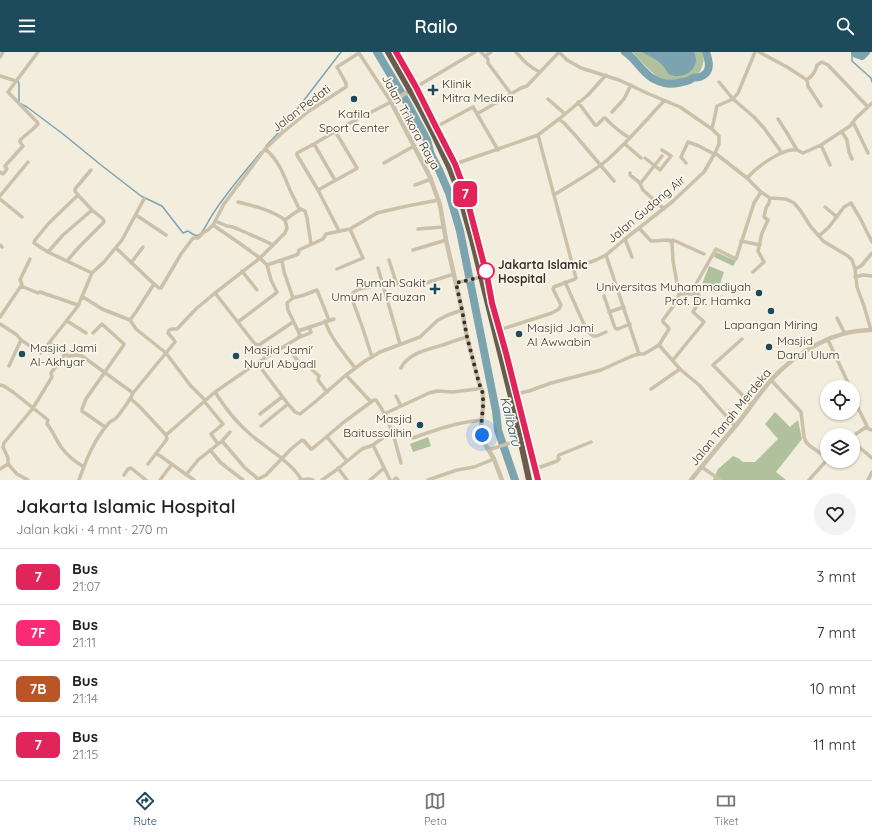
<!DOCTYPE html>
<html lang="id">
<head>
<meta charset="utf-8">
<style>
	:root { --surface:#fff; --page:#f2f2f2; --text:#222; --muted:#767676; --line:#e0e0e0; --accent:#1e4b5b }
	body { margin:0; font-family:Quicksand,sans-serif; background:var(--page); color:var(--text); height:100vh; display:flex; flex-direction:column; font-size:15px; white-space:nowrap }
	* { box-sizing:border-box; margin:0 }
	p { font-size:13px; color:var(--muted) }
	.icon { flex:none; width:22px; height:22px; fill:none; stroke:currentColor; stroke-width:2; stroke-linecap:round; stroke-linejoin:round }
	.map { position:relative; height:428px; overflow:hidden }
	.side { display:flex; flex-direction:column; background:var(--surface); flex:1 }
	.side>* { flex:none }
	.badge { padding:0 8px; border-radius:6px; font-size:14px; line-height:26px }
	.buttons { position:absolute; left:820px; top:328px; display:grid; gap:8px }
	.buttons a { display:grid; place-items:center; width:40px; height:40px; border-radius:50%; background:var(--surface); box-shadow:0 1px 3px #0004; font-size:20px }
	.you { position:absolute; width:20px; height:20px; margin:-10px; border:3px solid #fff; border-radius:50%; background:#1a73e8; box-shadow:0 0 0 6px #1a73e833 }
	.map>.badge { position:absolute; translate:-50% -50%; box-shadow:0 0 0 2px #fff }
	.round { display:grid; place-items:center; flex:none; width:42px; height:42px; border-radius:21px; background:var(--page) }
	.headline { display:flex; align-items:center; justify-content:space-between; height:68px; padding:0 16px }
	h1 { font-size:19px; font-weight:600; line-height:30px }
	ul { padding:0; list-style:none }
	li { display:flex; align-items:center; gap:12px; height:56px; padding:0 16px; border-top:1px solid var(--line) }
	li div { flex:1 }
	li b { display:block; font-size:15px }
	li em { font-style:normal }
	li .badge { min-width:44px; font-weight:700; text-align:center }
	header { display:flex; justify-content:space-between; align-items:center; height:52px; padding:0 16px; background:var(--accent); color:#fff; font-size:18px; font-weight:600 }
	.tab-bar { display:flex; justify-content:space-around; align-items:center; height:56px; border-top:1px solid var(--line); background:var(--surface); font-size:11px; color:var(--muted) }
	.tab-bar a { display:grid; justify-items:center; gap:2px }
	.tab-bar .active { color:var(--accent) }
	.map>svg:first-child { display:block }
</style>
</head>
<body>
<header><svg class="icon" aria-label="menu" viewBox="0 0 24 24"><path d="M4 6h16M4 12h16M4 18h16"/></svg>Railo<svg class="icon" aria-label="search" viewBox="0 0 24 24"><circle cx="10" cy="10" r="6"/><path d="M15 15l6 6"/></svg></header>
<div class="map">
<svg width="872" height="428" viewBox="0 0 872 428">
	<rect width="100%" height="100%" fill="#f3edde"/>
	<path fill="#afc29d" d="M632 0H702C704 4 704 8 703 12 703 13 701 18 701 18 695 28 673 30 663 27 651 23 641 8 632 0Z
		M716 200 736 209 733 214 714 205Z
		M709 214 724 220 718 238 702 232Z
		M775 360 790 375 798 368 802 387 776 420 786 428H713L718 417 733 404 738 406 743 410H755L778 387 765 372Z
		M428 385 431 394 413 400 410 392Z"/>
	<path fill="#7ca4b0" d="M642 0H694C695 3 696 6 696 9 695 20 681 27 671 23 667 22 666 17 663 14 658 8 649 4 642 0Z"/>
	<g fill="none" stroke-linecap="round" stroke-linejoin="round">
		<path stroke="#7ca4b0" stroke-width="1.5" d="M852 0V9L871 26 872 30
			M18 29 19 32V49
			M21 52 27 55 63 82 101 113 141 144 162 154 183 181 188 179C191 181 195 185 199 183 203 181 208 169 211 165 225 142 244 121 261 100
			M266 94 281 78 341 0"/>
		<path stroke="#7ca4b0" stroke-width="8" d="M377 0 405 47 427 88 431 103 439 118 449 141 460 179 496 359 498 378 515 428
			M625 0C636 7 641 19 652 26 661 31 668 33 678 31 681 30 684 30 687 29 689 29 691 27 693 26 695 25 699 26 702 24 712 19 709 9 706 0
			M855 0 856 2 862 4 866 0"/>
		<path stroke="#cbc0a9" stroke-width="3.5" d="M481 0 485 4 491 0
			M516 0C524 9 529 15 540 20
			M559 0 567 8 581 16 619 28 649 42 680 55 712 77 719 84V92L715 101 704 120 672 150 625 187 606 203 596 208 574 216
			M759 0 787 15 807 28C812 24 816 20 817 13L822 10 828 13 868 55
			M485 4 488 7V11L511 42
			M0 5 3 0
			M0 24 16 29
			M807 28 808 34 821 54
			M719 30 733 47 754 65 764 76 782 101
			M416 35 475 0
			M548 47 565 62
			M578 50 595 73H597L604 66H605C613 74 620 81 630 86
			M612 60 624 47 631 33
			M477 62 521 36 527 34 559 0
			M559 67 564 71 575 83 614 129
			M778 67 787 81 797 98
			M853 70 868 101
			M436 75 471 56 473 55 498 98
			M712 77 717 54 733 47 738 41 755 0
			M335 79 357 116 356 117 318 138 338 177
			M842 80 847 88 849 100 852 107
			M314 92 335 128
			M625 92 641 106
			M821 93 830 113
			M265 97C278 107 284 123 290 138 293 144 296 151 300 158
			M715 101 747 126 761 140 770 146 786 147 794 151 800 158 811 175 819 184 823 189 848 204 852 208 855 217 857 235 864 254 871 278
			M645 106 660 118 671 104 662 98
			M384 111 414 94
			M686 111 681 105 688 90 699 94 714 102
			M455 112 538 83 559 67 588 43 606 23
			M0 120 3 122 7 117 5 114 23 94 20 90V88L33 77 38 72 37 70 8 40 38 0
			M630 121V123L639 130 643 138 664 157
			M747 126C757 115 782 96 797 98 799 99 801 100 803 101L821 93 850 74 856 66 872 51
			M640 132 662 104
			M415 133 431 127
			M78 143 75 139V137L91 118
			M554 143C571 132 590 122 606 109 627 91 645 69 664 49
			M0 144 28 110
			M0 147 22 165
			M238 150C254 154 272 158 285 168
			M825 155 837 165
			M136 163 166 183
			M215 169 227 174C232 174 235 176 240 178 251 183 262 187 273 193
			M213 173 242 193 260 206 267 213 271 228 277 240 275 242 238 270
			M418 177 443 175
			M819 184 829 175 844 155 851 151 860 166 872 190
			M625 187 632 205
			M670 189 673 188 704 202
			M741 189 760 193
			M0 193 2 195
			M116 196 154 232 159 236H161L181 202 193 186H198L204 180 208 178 213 173 224 152 265 97 282 81 309 59 346 35V31L337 15 359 1 391 50 348 72 314 92 297 101V103L318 138
			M413 198 446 188
			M48 200 63 183 92 158
			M606 203 639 302
			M389 208 396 230 399 233H402L413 235 454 222
			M67 209 79 195 104 170 103 167 92 158 78 143 49 171 35 188 34 191 48 200 92 221
			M282 209 284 220 293 246
			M131 211 143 195
			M267 213 296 203 298 202 299 198 323 187 326 182 350 177 377 161 381 160 407 154 439 148
			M378 216 400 292
			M337 217 363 206 350 177
			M855 217 861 214 872 201
			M242 219 257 238
			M753 220 764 210 758 199 762 181 768 168 764 165 766 156 769 151 770 146
			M855 225 863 223 872 224
			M565 230 587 279 593 284H597L606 280
			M456 231 481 225
			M21 234 38 241 40 240 78 253
			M371 235C364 236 353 237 351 244L363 277 372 305
			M215 241 260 206 285 181 287 176 285 168 293 162 301 157 305 159 307 166 311 192
			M679 242H693L696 232 716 197 736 207 754 151 761 140
			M604 244 615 276 618 277 630 272
			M83 245 102 257 130 268 136 277 166 301 190 333 205 348
			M609 260 624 255
			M0 265 21 234 22 232 20 228 30 207
			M837 266 845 282
			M130 268 136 260 154 232
			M67 269 86 281
			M325 269C331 287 344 301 355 316
			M0 272 17 283 21 288 41 301 42 300 78 254 92 221 104 210 122 188 144 147
			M499 278 552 261 559 257 561 253 553 237 554 235 575 227 576 226 538 83
			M298 279 334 267
			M93 281 102 272 124 292 123 294 86 347 82 357V359L105 375
			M300 285 310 281 311 280 309 275
			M742 287 713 313 752 353
			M828 288 850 335
			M50 291 68 304 77 303 82 304 133 341C132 345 118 365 115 367 112 369 110 369 108 372 94 388 86 408 79 428
			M259 293 293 270
			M286 293 303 316 308 314 319 324 318 328 327 340
			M659 293 680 317 699 333 735 374
			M673 308 704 270 703 269 693 260 696 255 699 244 698 242H693
			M257 311 288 352 295 360 300 362 315 350 346 323 365 309 380 300 420 285 438 268 448 263 462 258
			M9 314 21 288
			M401 316C408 301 429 297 443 293 451 290 459 287 467 285
			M346 323 371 350
			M771 328 801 360 804 385 806 390 810 394 827 406
			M0 333 4 334 13 340 48 368 47 372C53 379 56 388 61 395 67 403 75 410 84 415
			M651 337 680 317
			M215 340C225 356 236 370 250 382 267 397 289 408 301 427
			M133 341 175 290 174 288 168 281C169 276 172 277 177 277L197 256 215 241 255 292 259 293 266 305
			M516 342 529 339 551 331 601 318 632 304 639 302H644L659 293 669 277 668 275 663 270V268L677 249 679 242 673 209 672 191 669 188 651 189 639 176
			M396 344 401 354
			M131 347 140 355 166 383 167 387 148 412
			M204 349 223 372 211 382 218 392
			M853 358 858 356 867 374 866 375 853 384
			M260 362 282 345
			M384 362 429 341 437 339 453 340 477 337 480 335
			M261 374 288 352
			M866 375 869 377 872 378
			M391 381 394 385 401 411
			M166 383 215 340 257 311 298 286 300 283 288 258 287 251 293 246 304 243 317 238 329 268
			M327 385 347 409
			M413 386C435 378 458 370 482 368
			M222 389 245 416 258 427 266 423 291 397 302 388 304 389 311 397H312L344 370 371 350 374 348H376C381 355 392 374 391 381L384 385 373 393 362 397 335 419 322 428
			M853 390 872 406
			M373 393 390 428
			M210 398 221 411 243 428
			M488 398 520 388
			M156 401 194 428
			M702 415 720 428
			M338 416 347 428
			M0 417 8 412
			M535 417 557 409 559 407 558 405 559 403 591 390
			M124 423 128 417 131 416 146 428
			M186 423 198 408 222 389 230 380
			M28 428 17 422 8 412V406L3 395 4 391 33 356 52 325 51 321 65 302
			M160 428 172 412
			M300 428 309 427 313 428
			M370 428 384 416
			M394 428 396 426 398 428
			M428 428 457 418 474 415 494 407
			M809 428 827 408
			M868 428 872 420"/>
		<path stroke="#cbc0a9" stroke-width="4.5" d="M416 35 391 50 430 125 440 153 446 188 462 258 467 285 479 331 483 341V355L481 375 482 383 485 392 494 407 502 428
			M691 428C706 409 722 390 738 371 749 357 759 342 771 328 796 301 834 277 872 278"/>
		<path stroke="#6a5c4d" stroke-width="6" d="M388 0 420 56 432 79 449 115 458 138 472 188 511 345 529 428
			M396 0 416 35 436 75 455 112 463 136 487 224 492 251 520 355 538 428"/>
	</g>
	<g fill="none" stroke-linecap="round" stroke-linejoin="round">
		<defs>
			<path id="line" d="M396 0 416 35 436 75 455 112 464 136 487 224 492 251 506 301 538 428"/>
		</defs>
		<use href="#line" stroke="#fff" stroke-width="9"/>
		<use href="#line" stroke="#e1245a" stroke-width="6"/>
		<path stroke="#393129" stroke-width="4" stroke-dasharray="0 7.2" d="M482 383 481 375 483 355V342L479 331 467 285 462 258 456 231 481 225 486 219"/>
	</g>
	<g fill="#1e4b5b" stroke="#faf6eb" stroke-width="1.5">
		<path d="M431 32h4v4h4v4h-4v4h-4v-4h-4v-4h4z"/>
		<circle cx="354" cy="47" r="4"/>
		<path d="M433 231h4v4h4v4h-4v4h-4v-4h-4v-4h4z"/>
		<circle cx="759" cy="241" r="4"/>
		<circle cx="771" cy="259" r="4"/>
		<circle cx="519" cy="282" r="4"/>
		<circle cx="769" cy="295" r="4"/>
		<circle cx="22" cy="302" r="4"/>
		<circle cx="236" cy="304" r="4"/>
		<circle cx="420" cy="373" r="4"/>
	</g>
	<circle fill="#fff" stroke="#e1245a" stroke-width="2" cx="486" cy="219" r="8"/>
	<g text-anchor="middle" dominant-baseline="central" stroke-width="3.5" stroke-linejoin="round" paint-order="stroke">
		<g font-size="12" fill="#393129" stroke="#faf6eb" text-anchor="start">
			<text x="442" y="31">Klinik<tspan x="442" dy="14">Mitra Medika</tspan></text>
			<text x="354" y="61" text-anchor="middle">Kafila<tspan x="354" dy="14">Sport Center</tspan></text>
			<text x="426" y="230" text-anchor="end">Rumah Sakit<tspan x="426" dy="14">Umum Al Fauzan</tspan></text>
			<text x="751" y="234" text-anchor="end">Universitas Muhammadiyah<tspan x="751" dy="14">Prof. Dr. Hamka</tspan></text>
			<text x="771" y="272" text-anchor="middle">Lapangan Miring</text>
			<text x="527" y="275">Masjid Jami<tspan x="527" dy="14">Al Awwabin</tspan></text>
			<text x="777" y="288">Masjid<tspan x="777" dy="14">Darul Ulum</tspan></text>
			<text x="30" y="295">Masjid Jami<tspan x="30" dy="14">Al-Akhyar</tspan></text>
			<text x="244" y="297">Masjid Jami'<tspan x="244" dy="14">Nurul Abyadl</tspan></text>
			<text x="412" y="366" text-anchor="end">Masjid<tspan x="412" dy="14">Baitussolihin</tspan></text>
		</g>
		<g font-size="12" fill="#393129" stroke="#faf6eb">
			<text transform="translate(301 56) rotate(-37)">Jalan Pedati</text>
			<text transform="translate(411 70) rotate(61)">Jalan Trikora Raya</text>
			<text transform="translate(646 157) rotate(-40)">Jalan Gudang Air</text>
			<text transform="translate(730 365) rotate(-51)">Jalan Tanah Merdeka</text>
		</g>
		<g font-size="12" font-weight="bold" fill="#393129" stroke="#faf6eb" text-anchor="start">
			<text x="498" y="212">Jakarta Islamic<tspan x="498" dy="14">Hospital</tspan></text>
		</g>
		<g font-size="13" font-style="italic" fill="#1e4b5b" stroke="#faf6eb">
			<text transform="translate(511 369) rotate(76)">Kalibaru</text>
		</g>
	</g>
</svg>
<div class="buttons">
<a><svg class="icon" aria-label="locate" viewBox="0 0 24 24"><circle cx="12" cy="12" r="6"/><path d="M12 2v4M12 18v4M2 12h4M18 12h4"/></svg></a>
<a><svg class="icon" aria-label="layers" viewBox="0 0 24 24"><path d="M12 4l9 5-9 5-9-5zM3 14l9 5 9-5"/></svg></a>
</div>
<div class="you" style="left:482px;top:383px"></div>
<b class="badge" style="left:465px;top:142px;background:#e1245a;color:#fff">7</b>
</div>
<section class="side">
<div class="headline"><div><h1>Jakarta Islamic Hospital</h1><p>Jalan kaki · 4 mnt · 270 m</p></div><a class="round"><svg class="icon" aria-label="heart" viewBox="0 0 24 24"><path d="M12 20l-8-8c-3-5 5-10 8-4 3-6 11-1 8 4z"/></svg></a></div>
<ul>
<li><span class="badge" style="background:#e1245a;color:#fff">7</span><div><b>Bus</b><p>21:07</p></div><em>3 mnt</em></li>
<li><span class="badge" style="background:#fa2b75;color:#fff">7F</span><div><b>Bus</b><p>21:11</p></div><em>7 mnt</em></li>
<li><span class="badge" style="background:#ba5527;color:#fff">7B</span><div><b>Bus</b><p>21:14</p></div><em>10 mnt</em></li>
<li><span class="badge" style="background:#e1245a;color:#fff">7</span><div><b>Bus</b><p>21:15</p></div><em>11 mnt</em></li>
</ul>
</section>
<nav class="tab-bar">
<a class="active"><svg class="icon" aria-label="directions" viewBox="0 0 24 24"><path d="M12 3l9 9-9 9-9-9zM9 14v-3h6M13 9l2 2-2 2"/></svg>Rute</a>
<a><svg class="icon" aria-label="map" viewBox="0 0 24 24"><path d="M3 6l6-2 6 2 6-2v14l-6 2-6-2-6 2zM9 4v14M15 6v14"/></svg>Peta</a>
<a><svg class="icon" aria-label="tickets" viewBox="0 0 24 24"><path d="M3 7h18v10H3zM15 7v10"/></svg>Tiket</a>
</nav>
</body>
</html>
